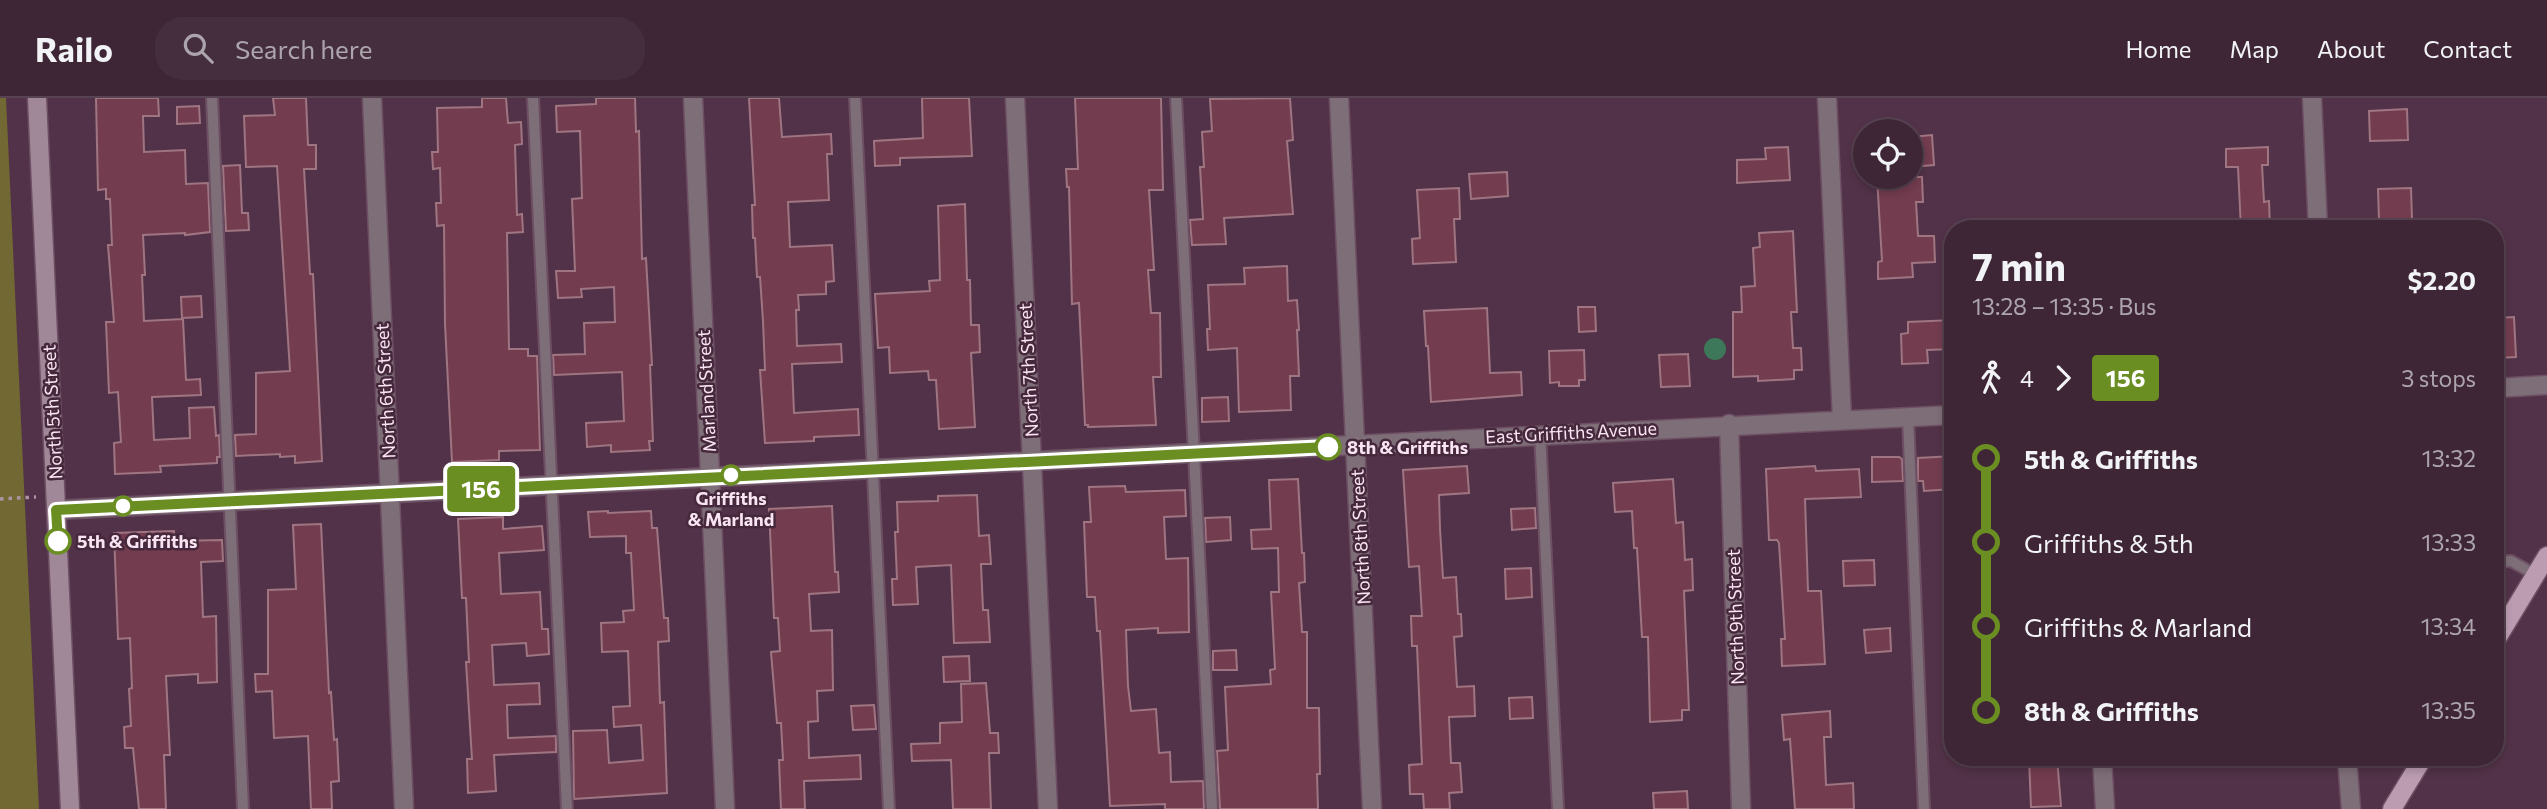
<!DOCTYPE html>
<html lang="en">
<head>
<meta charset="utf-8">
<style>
	:root { --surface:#3e2636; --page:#452e3e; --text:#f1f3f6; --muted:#ada5ad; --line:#574351 }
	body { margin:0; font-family:Commissioner,sans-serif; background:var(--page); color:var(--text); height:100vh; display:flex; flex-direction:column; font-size:26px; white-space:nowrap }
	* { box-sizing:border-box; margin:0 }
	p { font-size:23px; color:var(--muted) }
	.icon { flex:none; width:38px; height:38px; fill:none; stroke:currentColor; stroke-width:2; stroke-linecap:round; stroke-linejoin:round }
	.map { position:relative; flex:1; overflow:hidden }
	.panel { position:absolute; left:1944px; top:122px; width:560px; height:546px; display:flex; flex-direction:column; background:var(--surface); border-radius:28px; box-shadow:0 4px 10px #0003,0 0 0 2px var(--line) }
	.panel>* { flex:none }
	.badge { padding:0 14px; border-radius:5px; font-size:24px; line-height:46px }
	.buttons { position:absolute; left:1853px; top:21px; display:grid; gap:14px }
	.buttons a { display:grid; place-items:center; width:70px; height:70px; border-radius:50%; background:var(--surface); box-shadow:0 4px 10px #0003,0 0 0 2px var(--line); font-size:35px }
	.map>.badge { position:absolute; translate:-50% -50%; box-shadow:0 0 0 4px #fff }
	.legs { display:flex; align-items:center; gap:10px; height:77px; padding:0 28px; font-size:23px }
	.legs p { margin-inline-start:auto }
	.head { display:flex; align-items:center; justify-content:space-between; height:119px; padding:0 28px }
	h1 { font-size:38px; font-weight:700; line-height:52px }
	ul { padding:0 28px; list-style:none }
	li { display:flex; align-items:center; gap:24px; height:84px; font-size:26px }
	li i { display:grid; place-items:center; width:10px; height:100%; margin:0 9px; background:currentColor }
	li i::after { content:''; width:18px; height:18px; margin:-9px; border:5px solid; border-radius:50%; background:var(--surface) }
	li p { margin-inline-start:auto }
	li:first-child i { background:linear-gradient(#0000 50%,currentColor 0) }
	li:last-child i { background:linear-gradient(currentColor 50%,#0000 0) }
	header { display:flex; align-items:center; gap:42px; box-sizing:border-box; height:98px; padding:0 35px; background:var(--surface); border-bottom:2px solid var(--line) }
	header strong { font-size:33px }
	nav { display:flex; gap:38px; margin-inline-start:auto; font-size:24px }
	.search { width:490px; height:63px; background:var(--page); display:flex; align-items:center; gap:18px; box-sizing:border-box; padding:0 24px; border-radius:28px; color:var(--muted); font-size:26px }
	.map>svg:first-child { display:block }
</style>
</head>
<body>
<header>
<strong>Railo</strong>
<div class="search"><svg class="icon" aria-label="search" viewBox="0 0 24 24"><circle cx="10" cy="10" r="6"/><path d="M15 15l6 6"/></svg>Search here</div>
<nav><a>Home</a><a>Map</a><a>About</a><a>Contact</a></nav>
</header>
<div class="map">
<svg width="2547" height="711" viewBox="0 0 2547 711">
	<rect width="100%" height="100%" fill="#523248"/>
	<path fill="#726834" d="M0 0H6L39 711H0Z"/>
	<path fill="#3c7859" d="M1704 251a11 11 0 1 1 22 0a11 11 0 1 1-22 0Z"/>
	<path fill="#733c4f" stroke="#9f7582" stroke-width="2" d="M96 0H158L159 18H143L144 54 185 52 186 86 208 85 210 134 185 137V135L143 137 145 177H142L144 223 183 221 186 282 200 281 201 297 152 299 154 342 190 340 189 310 214 309 216 338 219 337 220 359H217V365L160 368 161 374 115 376 114 345 121 344 118 294 109 295 106 224H114L108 147H112L110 101H106V91L98 92Z
		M273 0H306L308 47H316V71H304L310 176H313L322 363 295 365V358L280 359V356L236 358 235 337 256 336V275L290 273 277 68 246 69 244 18 275 17Z
		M482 0H506L508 25 521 24 522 46 515 47 517 117 522 116 523 134 507 135 509 251H528V258H537L540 352 499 353V362L452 364 445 226 444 127 437 128 436 105H441L440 70 433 71 432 54H438L437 10 482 9Z
		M596 0H635L636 34 639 33 642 161 646 160 652 267H650L653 343H649L650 352 611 354V347L587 349 586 325 624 323 622 274 554 277 553 257 585 256 584 225 615 224 614 189 581 191 582 199 558 200 556 173H575L572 101 582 100 580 33 557 34 556 8 596 6Z
		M749 0H779L782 39 831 36 832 56H827L829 102 788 104 790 149 832 147 834 183 826 184V196L798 197 799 212H796L797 248 841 246 842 264 792 266 794 315 858 311 859 337 814 339V343L765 345 760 272H765L763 223 760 179H757L755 140H753L752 107H755Z
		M922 0H969L972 58 900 60V67L875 68 874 43 923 40Z
		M1075 0H1161L1163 92H1149L1154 172H1148L1151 215H1160L1161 279H1153L1156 327 1088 329V327H1085L1079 205 1072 206 1069 89H1067L1066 71H1078Z
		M1290 0 1293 42 1287 43 1293 116 1224 120 1226 146 1192 147 1190 122 1203 121 1200 69H1204L1202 34 1212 33 1210 1Z
		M199 8 200 25 177 26V9Z
		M2407 11 2408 42 2370 43 2369 13Z
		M1932 37 1934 67 1911 69V39Z
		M1788 49 1790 82 1737 85V62L1766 61 1765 50Z
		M2268 49V67H2262L2264 104 2269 103 2270 131H2241L2238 69H2226V51Z
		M240 67 242 115H248L249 132 226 133 223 68Z
		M1507 74 1508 98 1471 101 1469 76Z
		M1877 79H1922L1923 104H1916L1918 138H1934L1935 164 1912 165 1913 179 1878 181V164L1882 163Z
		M1459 90 1460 121H1454L1456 164 1413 166 1412 141 1420 140 1417 92Z
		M2411 90 2412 121 2379 122 2378 91Z
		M965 106 967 182H970L971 227H979L980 254 971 255 975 329 939 331 936 282H929L928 273 890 275 889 249 878 250 875 196 930 193 929 183 940 182 938 108Z
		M1793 133 1797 214H1791L1793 250H1801L1802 272H1794V281L1758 283V278L1733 279V214H1742L1741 189 1755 188 1753 150 1760 149 1759 135Z
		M1287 168 1288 203 1297 202 1299 232H1297L1299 278H1290L1291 312 1239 314 1237 250 1208 252 1207 231H1210L1208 187 1245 186 1244 170Z
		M201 198 202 219 182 220 181 199Z
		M1578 209H1595L1596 233 1579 234Z
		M1487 210 1490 275 1521 274 1522 297 1431 304 1428 248H1426L1424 213Z
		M2514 219 2516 259 2496 260V220Z
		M1953 222V251L1927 252 1928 265 1902 266 1901 236 1908 235V224Z
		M1584 252 1585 282H1579V288H1559V284L1550 285 1549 253Z
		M1688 256 1690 288 1661 289 1659 257Z
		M1228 299 1229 323 1202 324V300Z
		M1953 358V391L1924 393 1923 383H1918V360Z
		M1872 359H1899L1902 361 1903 383 1872 384Z
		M1467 368 1469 395 1439 397 1440 431 1443 480 1456 479 1458 516H1461L1462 538 1454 539 1457 589 1474 588 1475 618 1449 619 1451 665H1460L1462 694 1449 695 1450 711H1424L1423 696H1410L1409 667 1422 666 1417 548H1412L1411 518H1422L1419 468 1409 469 1403 372Z
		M1815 368 1816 373 1859 371 1861 399 1805 401 1808 493H1821L1825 566 1782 568 1781 541H1785L1779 445 1777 442H1769L1766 371Z
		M1298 381 1302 455H1304L1305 484 1299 485 1302 534H1307V610H1319L1320 676H1317L1318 711H1220L1217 653 1228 652 1225 589 1271 586 1270 572 1275 571 1271 494H1279L1278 450 1252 451 1251 432 1271 431 1269 382Z
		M1673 381 1676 425 1683 424 1685 462 1692 461 1693 492 1684 493 1689 612H1682V622L1650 624 1648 539H1642L1637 450H1634L1632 413 1615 414 1613 385Z
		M1125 388 1126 394 1185 392 1186 418 1164 419 1166 461 1188 460 1189 534 1158 535V530L1126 532 1128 588 1131 613 1156 611 1159 655 1170 654 1171 684 1203 683 1204 711H1165V706L1110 708 1100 533H1097L1095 499H1087L1084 424H1091L1089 389Z
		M977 397 979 438 989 437 991 466H981L983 512H988L990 544 954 545 951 467 916 469 918 506 893 507 892 481H897L895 434H898L897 404 938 403V398Z
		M832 408 835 474H838L839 494 809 496 811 533 832 532 833 592 817 593 818 623 808 624 809 660 860 657 861 681 804 683 805 711H781L779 662H783L781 625H777L771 554 780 553 778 520H774L769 411Z
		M1535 410 1536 430 1512 432 1511 411Z
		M608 413V415L651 413 652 430H657L664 520H668L669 543 658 544 660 605 664 604 667 695 574 701 573 633 607 632 609 665 643 662 641 627 614 629 613 609 630 608 628 553 602 554 601 525 624 524 623 513 634 512 631 455H626V438L590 439 588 414Z
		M503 419V431L542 428 544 452 499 455 501 496 540 494 542 531H548L549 556 527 558 526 545 492 547 494 587 539 585 540 606 507 607 508 640 556 638V654L494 657 496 693 468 695 467 661H472L466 564H469L466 500H462L458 421Z
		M1230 419 1231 442 1206 444 1205 420Z
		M321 426 329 595 331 594 334 642 337 641 339 683 331 684 332 711H311L308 638 274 640 272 593 256 594 255 576H268V492L296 491 293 427Z
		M174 433 175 443 222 442 223 463 201 464 203 519 216 518 217 584 198 585V576L166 578 170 657H164L166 711H139L133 650H125L124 629 131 628 129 591 132 590 130 540 118 541 114 435Z
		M1874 462 1875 487 1844 488 1843 463Z
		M1531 470 1532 499 1506 501 1505 471Z
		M1890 530 1891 553 1866 555 1864 532Z
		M1236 552 1237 572H1213V553Z
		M969 558 970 583 944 584 943 559Z
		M986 585 990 635H998L999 655H989L991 711H953L951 662 912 663 911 646 940 645V625L962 624 961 586Z
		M1532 599 1533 620 1510 621 1509 600Z
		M874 607 876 631 853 632 851 608Z
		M1830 613 1831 639H1824L1826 687 1853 685 1854 711H1795L1790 641 1784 642 1782 617Z
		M2029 660H2057L2061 708 2031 709Z
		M1687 693 1688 711H1654L1653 695Z"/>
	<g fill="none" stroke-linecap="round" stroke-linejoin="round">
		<defs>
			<path id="lane" d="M212 0 243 711
				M533 0 567 711
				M855 0 889 711
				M1176 0 1212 711
				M1908 319 1924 711
				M1540 335 1558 711
				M2496 464 2511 463 2536 477"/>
			<path id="street" d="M372 0 404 711
				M693 0 725 711
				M1015 0 1048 711
				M1339 0 1372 711
				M1827 0 1842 321
				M2312 0 2318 131
				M2496 290 2547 287
				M1729 326 1741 711
				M56 412C689 383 1321 346 1953 317
				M2102 660 2105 711
				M2347 660 2351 711"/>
			<path id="secondary" d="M37 0 70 711"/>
			<path id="primary" d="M2496 542 2547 458
				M2392 711 2423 660"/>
		</defs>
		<use href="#lane" stroke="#6d4f63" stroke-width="14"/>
		<use href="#street" stroke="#6d4f63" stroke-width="21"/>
		<use href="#secondary" stroke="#6d4f63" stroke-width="21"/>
		<use href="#primary" stroke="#6d4f63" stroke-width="21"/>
		<path stroke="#ad94a4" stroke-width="3.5" stroke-dasharray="3.5 5" stroke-linecap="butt" d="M0 401 36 399"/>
		<use href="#lane" stroke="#7e6e78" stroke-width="10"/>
		<use href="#street" stroke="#7e6e78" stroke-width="18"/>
		<use href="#secondary" stroke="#a18899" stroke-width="18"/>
		<use href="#primary" stroke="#bc9cb1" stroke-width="18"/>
	</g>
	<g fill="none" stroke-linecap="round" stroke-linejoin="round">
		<defs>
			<path id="line-1" d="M58 443 56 412 1328 349"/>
		</defs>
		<use href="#line-1" stroke="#fff" stroke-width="16"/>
		<use href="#line-1" stroke="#6b8e23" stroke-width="10"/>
	</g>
	<g fill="#fff" stroke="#6b8e23" stroke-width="3.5">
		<circle cx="1328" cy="349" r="12"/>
		<circle cx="731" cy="377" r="9"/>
		<circle cx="123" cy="408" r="9"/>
		<circle cx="58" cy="443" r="12"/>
	</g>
	<g text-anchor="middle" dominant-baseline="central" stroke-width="5" stroke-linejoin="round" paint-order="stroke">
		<g font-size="18" fill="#f9e5f1" stroke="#46283d">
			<text transform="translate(1028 272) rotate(-93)">North 7th Street</text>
			<text transform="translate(385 293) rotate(-93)">North 6th Street</text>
			<text transform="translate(706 293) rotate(-93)">Marland Street</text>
			<text transform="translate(52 314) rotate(-93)">North 5th Street</text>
			<text transform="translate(1571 334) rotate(-3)">East Griffiths Avenue</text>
			<text transform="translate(1360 439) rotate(-93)">North 8th Street</text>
			<text transform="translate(1735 519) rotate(-92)">North 9th Street</text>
		</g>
		<g font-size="18" font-weight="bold" fill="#f9e5f1" stroke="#46283d" text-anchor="start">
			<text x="1347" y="349">8th &amp; Griffiths</text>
			<text x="731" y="400" text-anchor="middle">Griffiths<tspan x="731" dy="21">&amp; Marland</tspan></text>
			<text x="77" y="443">5th &amp; Griffiths</text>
		</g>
	</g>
</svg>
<div class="buttons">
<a><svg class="icon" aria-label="locate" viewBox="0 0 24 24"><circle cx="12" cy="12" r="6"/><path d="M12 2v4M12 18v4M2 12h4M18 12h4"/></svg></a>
</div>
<b class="badge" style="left:481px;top:391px;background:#6b8e23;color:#fff">156</b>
<section class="panel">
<div class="head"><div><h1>7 min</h1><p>13:28 – 13:35 · Bus</p></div><b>$2.20</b></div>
<div class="legs"><svg class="icon" aria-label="walk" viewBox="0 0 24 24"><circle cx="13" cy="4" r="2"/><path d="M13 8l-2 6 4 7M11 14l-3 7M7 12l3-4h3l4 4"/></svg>4<svg class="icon" aria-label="forward" viewBox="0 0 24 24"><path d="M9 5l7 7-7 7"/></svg><b class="badge" style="background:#6b8e23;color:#fff">156</b><p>3 stops</p></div>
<ul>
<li><i style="color:#6b8e23"></i><b>5th &amp; Griffiths</b><p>13:32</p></li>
<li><i style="color:#6b8e23"></i><span>Griffiths &amp; 5th</span><p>13:33</p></li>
<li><i style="color:#6b8e23"></i><span>Griffiths &amp; Marland</span><p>13:34</p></li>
<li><i style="color:#6b8e23"></i><b>8th &amp; Griffiths</b><p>13:35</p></li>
</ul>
</section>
</div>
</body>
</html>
